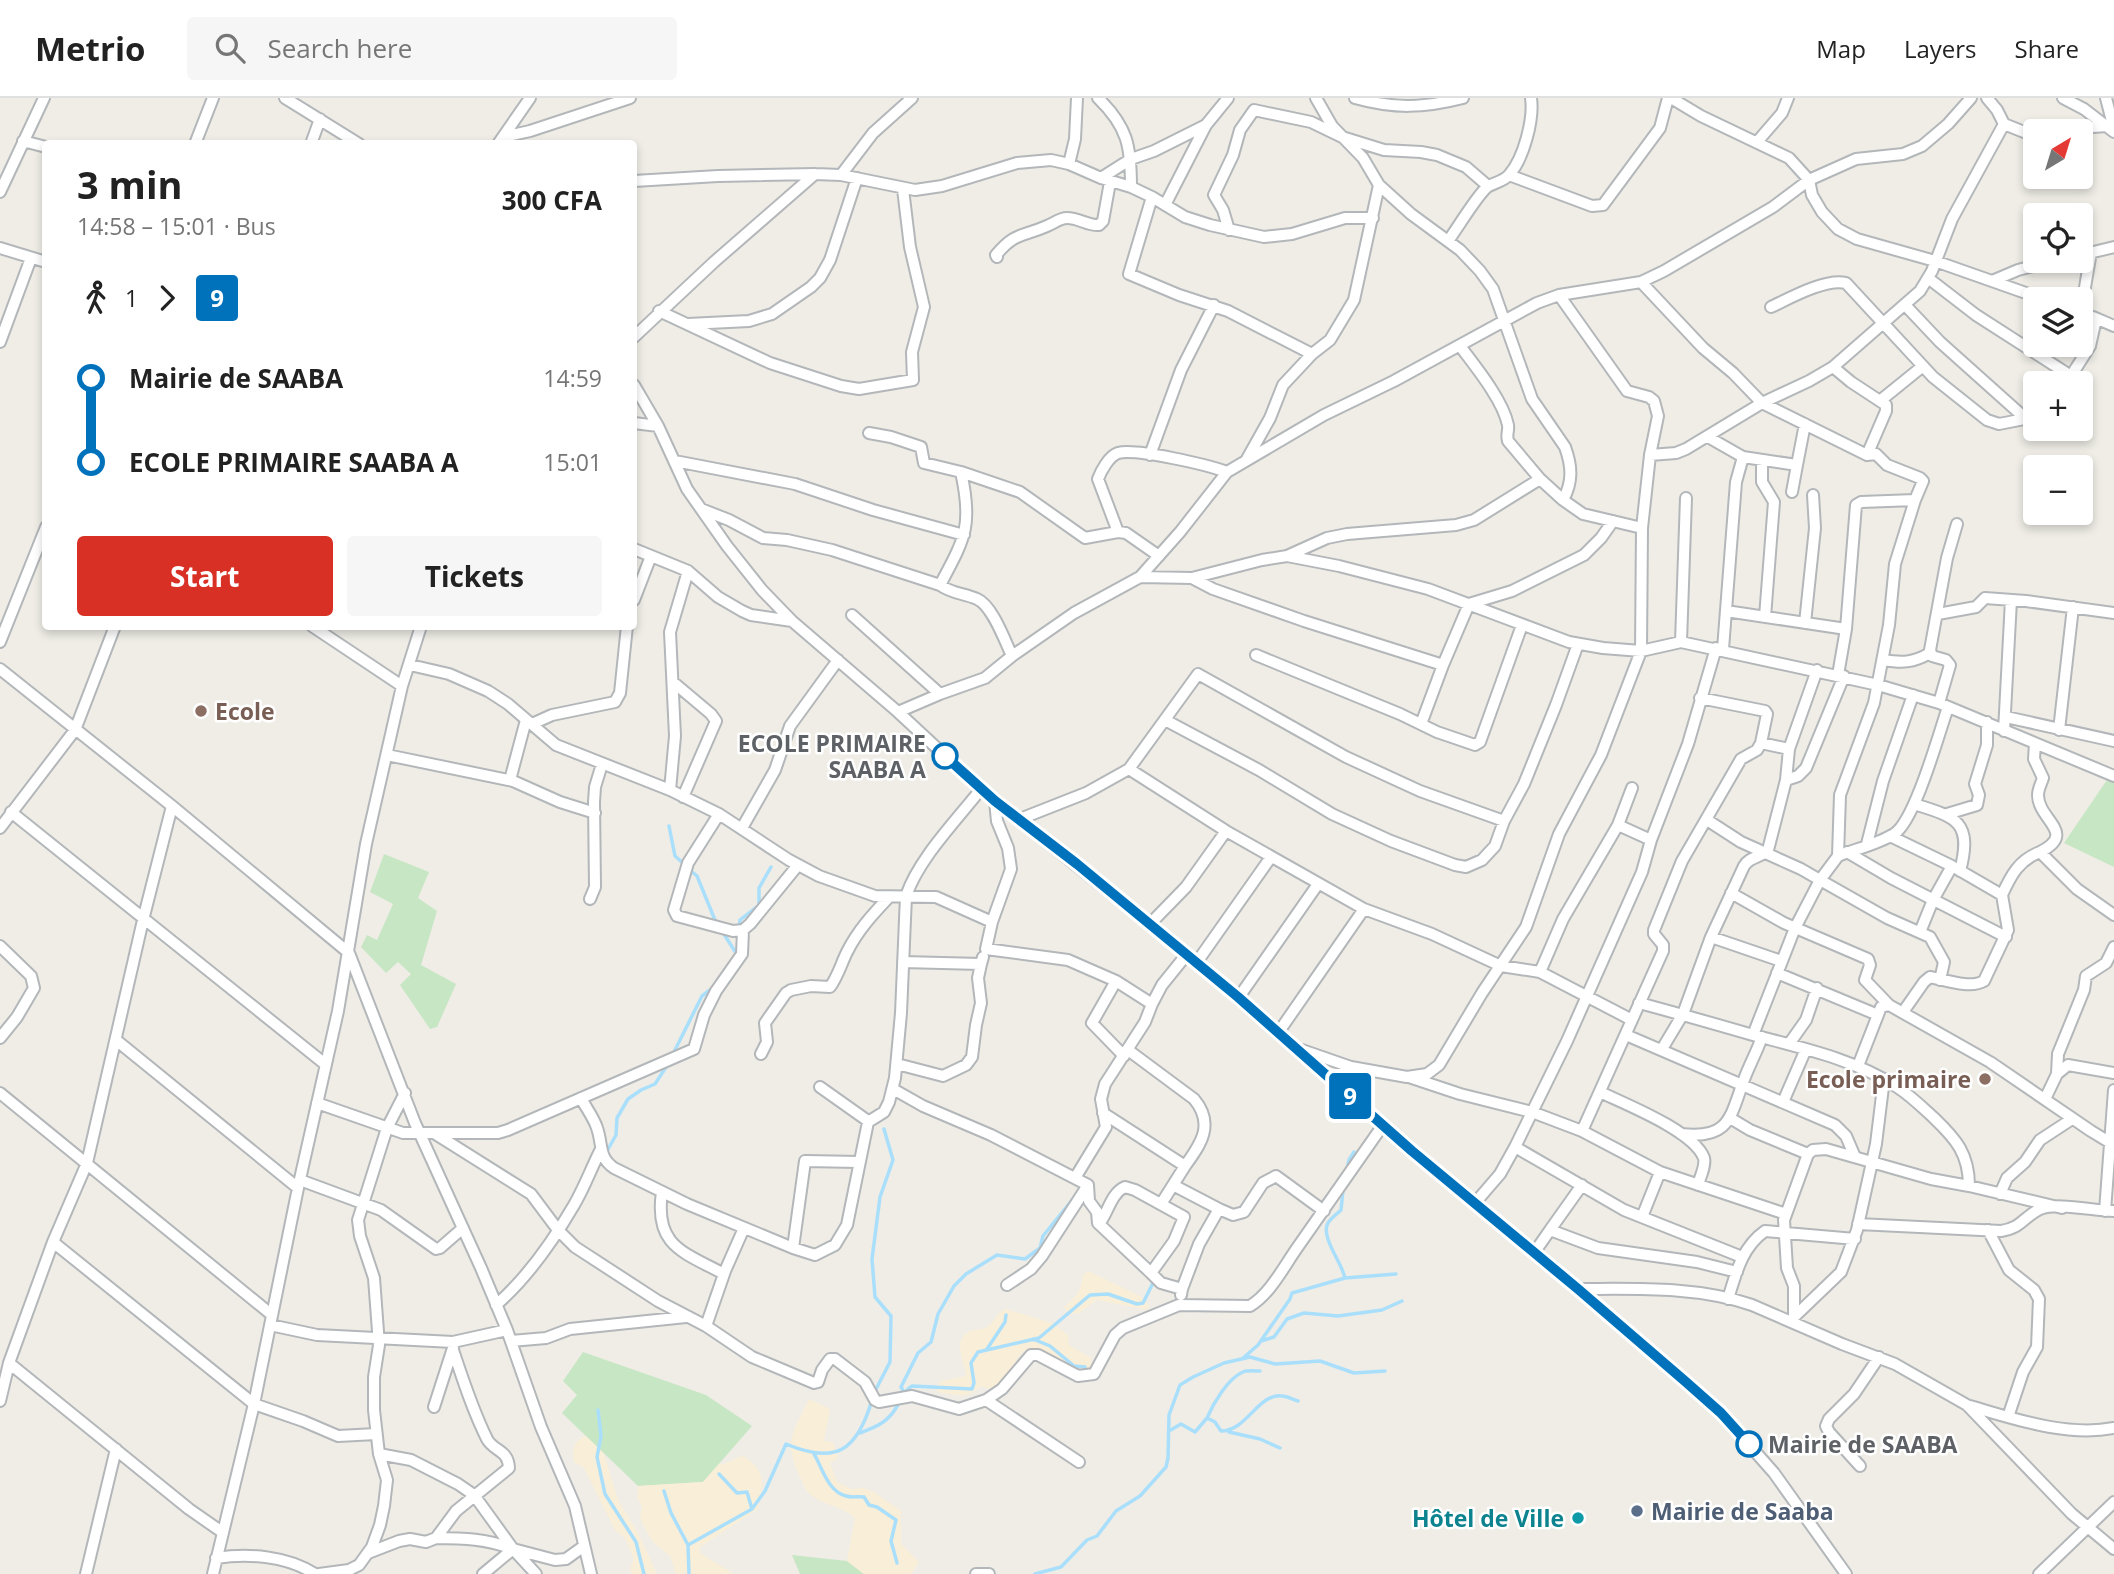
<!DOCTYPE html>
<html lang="en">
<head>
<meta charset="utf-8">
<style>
	:root { --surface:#fff; --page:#f6f6f6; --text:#222; --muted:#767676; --line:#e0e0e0; --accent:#d93025 }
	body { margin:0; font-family:"Open Sans",sans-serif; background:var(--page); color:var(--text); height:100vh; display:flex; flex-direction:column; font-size:26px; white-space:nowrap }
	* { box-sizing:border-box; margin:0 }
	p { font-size:23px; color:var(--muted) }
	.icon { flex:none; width:38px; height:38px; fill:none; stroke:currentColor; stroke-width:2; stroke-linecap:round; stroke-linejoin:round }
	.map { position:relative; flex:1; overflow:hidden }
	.side { position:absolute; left:42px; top:42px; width:595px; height:490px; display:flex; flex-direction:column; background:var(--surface); border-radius:7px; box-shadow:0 4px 10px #0003 }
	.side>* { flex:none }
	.badge { padding:0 14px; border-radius:5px; font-size:24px; line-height:46px }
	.needle { width:46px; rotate:38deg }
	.tools { position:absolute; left:2023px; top:21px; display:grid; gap:14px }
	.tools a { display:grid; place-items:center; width:70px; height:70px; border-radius:7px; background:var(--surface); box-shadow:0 4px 10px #0003; font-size:35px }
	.map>.badge { position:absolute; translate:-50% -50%; box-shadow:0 0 0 4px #fff }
	.legs { display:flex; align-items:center; gap:10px; height:77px; padding:0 35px; font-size:23px }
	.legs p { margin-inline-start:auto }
	.overview { display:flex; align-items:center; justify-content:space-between; height:119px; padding:0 35px }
	h1 { font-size:38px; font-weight:700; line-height:52px }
	.action { display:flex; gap:14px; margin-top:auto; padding:14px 35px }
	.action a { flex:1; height:80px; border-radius:7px; background:var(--accent); color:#fff; font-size:28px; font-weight:700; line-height:80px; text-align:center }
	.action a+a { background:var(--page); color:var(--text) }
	ul { padding:0 35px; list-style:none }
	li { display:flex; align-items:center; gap:24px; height:84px; font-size:26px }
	li i { display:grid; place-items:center; width:10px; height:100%; margin:0 9px; background:currentColor }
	li i::after { content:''; width:18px; height:18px; margin:-9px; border:5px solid; border-radius:50%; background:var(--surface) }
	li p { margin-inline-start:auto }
	li:first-child i { background:linear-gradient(#0000 50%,currentColor 0) }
	li:last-child i { background:linear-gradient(currentColor 50%,#0000 0) }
	header { display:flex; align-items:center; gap:42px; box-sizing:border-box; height:98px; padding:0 35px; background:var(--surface); border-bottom:2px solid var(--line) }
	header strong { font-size:33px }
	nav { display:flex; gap:38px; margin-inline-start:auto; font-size:24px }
	.search { width:490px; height:63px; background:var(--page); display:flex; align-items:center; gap:18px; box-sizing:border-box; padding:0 24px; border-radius:7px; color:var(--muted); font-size:26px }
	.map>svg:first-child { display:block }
</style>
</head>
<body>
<header>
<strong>Metrio</strong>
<div class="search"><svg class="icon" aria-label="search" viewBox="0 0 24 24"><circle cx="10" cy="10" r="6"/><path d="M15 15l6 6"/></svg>Search here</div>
<nav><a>Map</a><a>Layers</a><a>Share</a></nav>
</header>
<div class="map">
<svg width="2114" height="1476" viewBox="0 0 2114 1476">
	<rect width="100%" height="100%" fill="#efede6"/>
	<path fill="#c7e6c4" d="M2111 676 2114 678V769L2064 745Z
		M384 756 429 774 418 800 437 813 421 867 456 886 437 929 430 931 400 887 411 876 398 864 386 875 361 849 367 837 377 842 393 806 370 794Z
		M583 1254 706 1297 752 1328 703 1384 638 1388 562 1315 577 1297 563 1283Z
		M792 1457 847 1463 864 1476H800Z"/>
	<path fill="#f9eed7" d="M1088 1173 1140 1198 1149 1207 1148 1212 1097 1202 1079 1215 1069 1216 1064 1209C1076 1199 1081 1193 1083 1177Z
		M1006 1211 1052 1225 1068 1237 1069 1247 1091 1260V1267L1087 1273C1074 1276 1063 1266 1053 1259 1012 1231 1019 1280 993 1292L981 1288C967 1302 957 1297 938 1294L936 1289 941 1283 966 1278C965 1263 951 1242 970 1233 975 1231 982 1232 987 1229 995 1224 996 1214 1006 1211Z
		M809 1301 830 1311 824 1343 833 1344 838 1360 830 1365 837 1384 852 1391 863 1390 874 1394 901 1413V1446L919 1464 911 1476H864L847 1463 855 1420C842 1408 825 1408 811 1397 805 1393 803 1385 800 1379 783 1343 793 1334 809 1301Z
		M586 1338 604 1356 618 1402 639 1437 657 1476H632L630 1470 634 1461 625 1440 615 1432 584 1370 574 1364C571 1352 574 1343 586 1338Z
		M743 1358C767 1372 763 1386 758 1411L700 1449V1455L734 1476H676L670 1458 653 1444 644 1429 640 1419 642 1410 637 1398 638 1388 703 1384 719 1366C727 1367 734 1360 743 1358Z"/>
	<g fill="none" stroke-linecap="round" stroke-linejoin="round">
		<path stroke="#aadffc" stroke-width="3.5" d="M669 728 675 758 684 766
			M690 772 697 778 717 827
			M739 832 740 822 759 807V790L771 769
			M722 833 736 855
			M673 956 702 898 714 889
			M607 1053 616 1037 617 1020 628 1001 641 992 655 986 668 966
			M1347 1071 1349 1062 1354 1054
			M1345 1180 1396 1176
			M1033 1241 1050 1248 1074 1268 1085 1269
			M1261 1243 1274 1239 1287 1221 1304 1215 1338 1218 1382 1212 1402 1203
			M987 1251 1005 1224 1006 1217
			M1242 1261 1258 1247 1290 1201 1292 1195 1345 1180C1342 1165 1320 1138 1328 1125 1331 1120 1337 1116 1341 1112L1343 1092
			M904 1294 901 1289 918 1255 931 1244 938 1216 954 1188 966 1176 997 1157 1025 1161 1040 1150 1043 1138 1073 1101
			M874 1295 890 1264 891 1218 875 1199 872 1161 880 1099 893 1062 884 1031
			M598 1312 601 1338 597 1359 605 1396 636 1444 644 1476
			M1207 1320C1213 1306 1228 1280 1243 1274 1247 1272 1256 1273 1260 1273
			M1169 1333 1181 1326 1195 1334 1207 1320 1215 1324 1221 1333C1247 1333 1258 1295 1282 1298 1287 1298 1294 1302 1298 1303
			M1229 1334 1260 1341 1280 1350
			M860 1335C875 1329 887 1325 896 1310 902 1302 903 1293 912 1288L972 1291 974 1285 971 1265 978 1254 1039 1240 1090 1197 1108 1196 1137 1206 1143 1205 1154 1183
			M814 1356C822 1369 828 1394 846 1398 852 1400 857 1398 864 1399L869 1407 877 1409 896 1422 891 1443 897 1465
			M719 1376 737 1395 747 1394 752 1411
			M664 1393 671 1415 688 1447
			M689 1476 688 1447 752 1411 765 1393 786 1346C836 1367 857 1353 872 1302
			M1035 1476 1061 1469 1087 1442 1097 1438 1116 1413 1140 1398 1166 1369 1168 1360 1169 1317 1180 1287 1193 1279 1224 1265 1250 1259 1275 1266 1320 1263 1354 1275 1385 1273"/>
		<defs>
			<path id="minor" d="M285 0 359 46
				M1098 0C1128 29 1131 49 1131 89
				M1316 0 1332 28 1363 60 1379 87 1411 116 1460 152 1480 173 1493 191 1532 301 1565 349C1572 368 1573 384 1563 402
				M1355 0C1394 11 1424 10 1463 0
				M1671 0 1701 18 1789 60 1809 82 1812 97 1822 114 1838 131 1857 141 1935 163 2043 201
				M2063 0 2084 11 2114 34
				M2106 0 2114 31
				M2004 26 2024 34H2035
				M2037 33 2107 28
				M503 39 530 33 630 0
				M23 43 46 49
				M1757 44 1782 15 1788 0
				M195 46 213 0
				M311 46 320 21
				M498 46 530 0
				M1069 66 1075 41 1077 0
				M841 77 873 35 912 0
				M1509 77 1592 108 1603 107 1660 30 1668 0
				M1101 80 1131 61 1154 53 1206 27 1228 0
				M634 83 718 78 815 76 841 77 915 92 942 88 1017 65 1051 62 1069 66 1101 80 1131 89 1152 99 1185 119 1210 127 1264 139 1292 136 1345 120H1373
				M0 94 44 0
				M1152 99 1129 176 1179 197 1228 213 1312 256
				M1165 107 1206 27
				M1229 132 1223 112 1214 97 1233 57 1240 32 1254 12 1311 24 1342 39 1384 52 1421 54 1437 57 1466 69 1488 88
				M1448 143C1459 128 1474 102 1486 90 1492 85 1503 84 1509 77 1524 60 1534 21 1531 0
				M0 150 46 164
				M2081 157 2114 149
				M997 159 996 157C1015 134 1022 139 1047 128 1054 125 1060 120 1067 120 1079 120 1088 128 1099 127L1103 123 1110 84
				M1928 180 1976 217 2071 278 2065 285
				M1992 183 2018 172 2052 163
				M1641 184 1703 250 1733 275 1762 305 1867 357
				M1559 197 1627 293 1649 299 1654 303 1658 318 1650 357
				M1906 208 1940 244 2026 321
				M1771 209C1790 200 1826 180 1846 185L1933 279 1987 322 1999 326 2035 319
				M659 213 770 265 841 288 859 291 913 282 912 254 924 209 910 149 903 91
				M2081 213 2091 154
				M2093 219 2114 228
				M688 226 749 223 772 216 811 189 820 180 830 162 857 80
				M634 239 714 164 815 76
				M0 244 31 160
				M1460 248C1475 268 1503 302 1508 327 1509 333 1506 336 1508 343L1540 381
				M1833 269 1851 284 1886 307V313L1867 357 1876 356 1887 367 1920 380 1923 383 1915 402 1861 404 1856 407 1846 531 1838 577
				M2071 278 2090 248 2096 221
				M634 287 658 328 687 391 727 448 762 492 792 523 898 614 981 691 1197 864 1412 1053 1578 1191 1721 1315 1774 1375 1846 1476
				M1881 302 1923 268
				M634 325 658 328
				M869 335 891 339 921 349 924 365 961 374C973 428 965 440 940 487
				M1708 339 1743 359 1797 367 1805 326
				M1150 357 1181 272 1214 207
				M1247 361 1270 320 1283 287 1312 256 1330 242 1354 202 1379 87
				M1762 362V384L1774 404 1765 519
				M675 363 795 386 873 412 964 437
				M961 374 1020 394 1085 440 1118 434 1126 435 1159 458
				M1792 394 1797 367
				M701 411 729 422 763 440 787 442 832 452 940 487C952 496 964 495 977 501 992 507 1005 543 1012 558
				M1118 434 1098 381C1101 373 1109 358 1118 355 1136 350 1208 367 1227 374
				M634 451 688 473 718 499 742 513 751 517 792 523
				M1287 458 1327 440 1347 436 1456 427 1474 422 1540 381 1563 402 1583 416 1642 430
				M1140 479 1180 434 1227 374 1324 317 1394 283 1537 205 1559 197 1641 184 1664 173 1773 109 1809 82 1856 61 1903 56 1922 48 1948 26 1971 0
				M1192 480 1213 491 1304 523 1443 567 1469 506 1512 493 1584 457 1601 440 1613 423
				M634 502 651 458
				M1726 513 1846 531
				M1938 516 1976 509 1985 500 2026 503 2114 515
				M852 517 940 596
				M1805 525 1815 430 1813 397
				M312 528 402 588
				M0 544 46 429
				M1681 544 1686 400
				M1723 551 1736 384 1743 359
				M1256 557 1400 616 1437 634 1475 647 1480 644 1522 527
				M1883 562C1902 565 1913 565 1930 555
				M410 567 449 576 488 593 508 606 556 647 670 692 719 716 789 762 819 778 875 798 936 799 992 824 986 851 1068 862 1116 883 1152 906 1162 887 1187 856
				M0 571 172 708 349 855 415 1025 481 1170 507 1232 541 1329 575 1408 591 1476
				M673 584 711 616 716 623 683 699
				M1700 600 1765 613 1767 616 1761 645
				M1939 605 1950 567 1946 562 1932 558 1930 552 1947 460 1957 426
				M898 614 940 596 985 580 1012 558 1074 515 1140 479 1192 480 1262 462 1287 458 1339 468 1428 491 1569 544 1603 550 1641 553 1681 544 1878 587 1939 605 2114 678
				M2006 619 2114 643
				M1165 622 1259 672 1332 716 1391 743 1455 767 1466 769 1482 762 1495 748 1504 723
				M532 626 552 617 615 604 620 595 627 528
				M1421 626 1443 567
				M2059 632 2073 509
				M2004 633 2011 502
				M2035 645 2034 661 2043 680C2041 686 2038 691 2038 697 2038 722 2078 735 2040 754L2077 791 2114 817
				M387 657 513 683 560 704 595 715
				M1129 671 1226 733 1364 811 1432 836 1501 868 1540 874 1632 922
				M510 682 526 622
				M1786 682 1798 678 1806 670 1844 578
				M670 692 675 638 670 534 688 473
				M1914 706C1956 719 1973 723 1960 773
				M11 714 325 966
				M719 716 688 765 674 812 677 818 733 833 743 832 750 826 798 767
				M1947 716 1977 707 1979 697 1975 686 1987 647V624
				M1020 721 1086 695 1129 671 1198 576 1346 659 1420 693 1504 723 1524 686 1556 607 1578 546
				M1707 722 1741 744 1801 771 1820 782 1838 758 1840 697 1874 605 1889 527 1895 466 1915 402
				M1618 727 1651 742
				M0 730 75 632 115 528
				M742 730 775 672 790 628 838 562
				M1890 738 1952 768 2002 797 2008 832 1984 883C1970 891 1946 882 1930 879L1924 884 1903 914
				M1867 746 1883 683 1913 597
				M1847 754 1891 780 2006 839
				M1838 758C1856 751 1878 746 1894 736 1915 723 1939 635 1948 609
				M1731 795 1784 825 1868 861 1870 867 1865 882 1889 907
				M2002 797C2011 777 2019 762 2040 754
				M590 801 595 789 594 704 595 689 602 666
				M992 824 1011 771 1008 750 997 723 995 703
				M1150 826 1186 789 1226 733
				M1920 834 1933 802 1952 768
				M1711 839 1781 863
				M0 848 31 878 34 890 17 919 0 940
				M903 864 981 866 983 859
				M1197 864 1271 759
				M1540 874 1563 821 1618 727 1632 690
				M1777 875 1878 917
				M1116 883 1092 925 1124 958
				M1239 899 1318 786
				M1639 905C1677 915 1715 926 1753 937 1802 950 1854 961 1897 989 1911 998 1922 1009 1934 1020 1956 1041 1969 1056 1969 1088
				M1278 935 1364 811
				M1626 937 1835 1027 1846 1038 1855 1059
				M1753 937 1795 830 1820 782 1887 820 1930 839 1944 864 1940 882
				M116 942 298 1090
				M1789 946 1806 922 1817 890
				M1662 951 1683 916 1711 839 1744 768C1750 758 1761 760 1768 752L1786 682 1789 651
				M1302 952 1351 969 1407 979 1427 976 1439 967 1482 895 1526 829 1559 736 1601 657 1641 553 1642 430 1650 357 1676 355 1686 351 1762 305 1809 283 1833 269 1920 193 1932 173 1952 121 2004 26 1997 12 1987 0
				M761 956 767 944 765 925 786 895 791 892 811 888 830 889C838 878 841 866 847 854 858 832 873 816 889 799
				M897 966 943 978 966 967 972 959 976 927 981 905 978 880 981 866
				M1858 968 1881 909 1889 907 1990 964 2091 1033 2114 1047
				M2057 976 2058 956 2084 892 2086 878 2106 865 2114 849
				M1409 979 1460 996 1532 1014 1582 1033 1660 1074 1786 1116
				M820 989 868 1023
				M893 991 923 1008 991 1037 1088 1087 1042 1158 1031 1171 1007 1187
				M1600 994C1625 1006 1694 1033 1704 1060 1706 1068 1700 1079 1698 1087
				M0 995 272 1217
				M581 1000C586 1010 594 1020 597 1030 603 1047 598 1059 614 1070L687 1106 793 1150 815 1157 835 1147 847 1127 868 1024 884 1014 889 1004 895 980 901 915 906 798C919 760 956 723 981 691
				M2045 1001 2057 976 2068 967 2114 975
				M1783 1004 1806 951
				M317 1005 403 1035H498L508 1032 694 951 704 917 716 893 742 856 743 832
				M1103 1015 1185 1068C1201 1046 1215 1026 1194 1001L1128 952
				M1730 1020 1750 1032 1808 1056
				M1582 1033 1663 853V847L1654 836V832L1682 763 1741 661 1757 652 1761 645 1789 651 1817 572
				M434 1035 531 1096 558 1132 575 1149 658 1203 706 1228 752 1259 814 1285 818 1284 822 1272 830 1261H835L865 1284 875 1302 879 1304 912 1298 959 1311 986 1302 1079 1364
				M1681 1036C1731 1042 1730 1018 1745 979 1750 966 1757 953 1762 939
				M1515 1049 1624 1112 1742 1159
				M1075 1080 1106 1029 1101 1001 1105 986 1145 924 1152 906
				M300 1082 381 1112 436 1151 440 1150 463 1130
				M1088 1087 1089 1103 1097 1114 1098 1125 1151 1175 1174 1143 1184 1119 1135 1092 1125 1089C1111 1095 1108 1115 1099 1126
				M1173 1087 1219 1111 1199 1146 1182 1191
				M662 1094C654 1148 683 1154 724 1176
				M2000 1096 2007 1080 2025 1064 2040 1042 2072 1021
				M1475 1105 1500 1076 1515 1049 1567 943 1642 774 1651 742 1688 646 1716 550
				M1161 1106 1185 1068
				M1219 1111 1233 1117 1244 1114 1263 1085 1276 1078 1324 1113
				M2105 1113 2114 992
				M1642 1119 1660 1074
				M1858 1126 2001 1133C2022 1130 2023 1119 2040 1111 2058 1104 2094 1113 2114 1113
				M1550 1132 1582 1087
				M1988 1132 2009 1172 2034 1192 2039 1201 2037 1249 2023 1274 2008 1319
				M53 1144 254 1306 303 1323 338 1338 376 1336
				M793 1150 805 1063 859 1064
				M1534 1155 1550 1132 1598 1150 1697 1164 1737 1174
				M1151 1175 1161 1185 1182 1191 1181 1197
				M1578 1191C1635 1191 1696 1188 1752 1207L1842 1246 1895 1266 1967 1307 2072 1416 2114 1451
				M1728 1201C1736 1175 1742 1149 1765 1133L1855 1141
				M496 1207C527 1180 553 1143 574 1107 584 1090 591 1071 600 1053
				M1794 1218V1188L1787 1170 1784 1122 1808 1056 1813 1052 1826 1051 1931 1081 1969 1088 2062 1110
				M1792 1221 1841 1174 1857 1132 1876 1046 1884 981
				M270 1227 317 1237 453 1244 507 1232
				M706 1228 725 1173 744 1130
				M511 1243 546 1240 570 1231 686 1219
				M9 1265 189 1411 222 1434
				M986 1302 1002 1291 1031 1257H1038L1078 1278 1094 1276 1115 1237 1123 1230 1179 1207 1250 1208C1270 1196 1283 1170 1297 1150 1326 1109 1354 1068 1383 1027
				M0 1303 9 1265 53 1144 87 1065 143 822 172 708
				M1970 1308C2015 1321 2066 1339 2114 1330
				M434 1309 453 1250
				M379 1356 411 1362 458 1386 474 1397 513 1451 555 1462 566 1461 584 1448
				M1860 1368 1829 1334 1826 1328 1829 1321 1854 1296 1879 1259
				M436 1440C464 1440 487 1441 513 1451L483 1476
				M513 1451 536 1476
				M368 1455 399 1443 410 1441 426 1444 436 1440 456 1413 509 1370C508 1351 494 1354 487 1341 473 1313 463 1282 453 1252
				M216 1460C249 1455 287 1458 315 1476
				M86 1476 116 1351
				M213 1476 254 1306 298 1090 338 913 366 746 402 588 421 528
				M319 1476 349 1472 359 1467 372 1449 380 1427 384 1408 387 1382 379 1356 374 1312V1279L379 1247 374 1180 360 1138 358 1122 387 1030 405 995
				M976 1476H989
				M2039 1476 2114 1404"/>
		</defs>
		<use href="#minor" stroke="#b3b7ba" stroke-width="14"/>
		<use href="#minor" stroke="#fff" stroke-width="10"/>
	</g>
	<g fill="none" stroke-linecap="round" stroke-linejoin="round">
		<defs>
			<path id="line-1" d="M945 658 995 703 1077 766 1238 899 1412 1053 1578 1191 1686 1284 1721 1315 1749 1346"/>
		</defs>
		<use href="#line-1" stroke="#fff" stroke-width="16"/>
		<use href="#line-1" stroke="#0072bc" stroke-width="10"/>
	</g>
	<g fill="#8d6e63" stroke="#fff" stroke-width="2.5">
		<circle cx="201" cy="613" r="7"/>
		<circle cx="1985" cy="981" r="7"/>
	</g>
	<g fill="#fff" stroke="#0072bc" stroke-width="3.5">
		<circle cx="945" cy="658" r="12"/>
		<circle cx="1749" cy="1346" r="12"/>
	</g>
	<circle fill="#5c6f8a" stroke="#fff" stroke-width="2.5" cx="1637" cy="1413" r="7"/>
	<circle fill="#0f9aa8" stroke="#fff" stroke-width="2.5" cx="1578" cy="1420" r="7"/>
	<g text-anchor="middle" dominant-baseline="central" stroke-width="5" stroke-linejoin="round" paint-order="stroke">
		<g font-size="23" font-weight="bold" fill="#785e54" stroke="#fff" text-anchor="start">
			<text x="215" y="613">Ecole</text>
			<text x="1971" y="981" text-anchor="end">Ecole primaire</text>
		</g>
		<g font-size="23" font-weight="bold" fill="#5e6266" stroke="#fff" text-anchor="end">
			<text x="926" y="645">ECOLE PRIMAIRE<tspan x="926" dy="26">SAABA A</tspan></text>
			<text x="1768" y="1346" text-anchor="start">Mairie de SAABA</text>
		</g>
		<g font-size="23" font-weight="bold" fill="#4e5e75" stroke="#fff" text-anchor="start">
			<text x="1651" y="1413">Mairie de Saaba</text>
		</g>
		<g font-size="23" font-weight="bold" fill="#0d838f" stroke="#fff" text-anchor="end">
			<text x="1564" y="1420">Hôtel de Ville</text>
		</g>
	</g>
</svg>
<div class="tools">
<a><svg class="needle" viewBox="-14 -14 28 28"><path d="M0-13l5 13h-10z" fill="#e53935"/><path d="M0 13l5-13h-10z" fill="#767676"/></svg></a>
<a><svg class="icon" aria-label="locate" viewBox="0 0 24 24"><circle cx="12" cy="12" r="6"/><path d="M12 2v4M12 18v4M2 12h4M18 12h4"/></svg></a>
<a><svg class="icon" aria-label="layers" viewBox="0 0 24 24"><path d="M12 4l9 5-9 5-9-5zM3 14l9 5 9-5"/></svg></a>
<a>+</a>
<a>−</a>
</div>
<b class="badge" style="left:1350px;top:998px;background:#0072bc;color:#fff">9</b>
<section class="side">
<div class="overview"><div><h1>3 min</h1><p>14:58 – 15:01 · Bus</p></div><b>300 CFA</b></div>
<div class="legs"><svg class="icon" aria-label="walk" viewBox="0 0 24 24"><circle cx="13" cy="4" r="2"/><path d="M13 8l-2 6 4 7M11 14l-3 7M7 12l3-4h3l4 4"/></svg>1<svg class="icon" aria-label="forward" viewBox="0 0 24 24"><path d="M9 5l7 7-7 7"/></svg><b class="badge" style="background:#0072bc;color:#fff">9</b></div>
<ul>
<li><i style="color:#0072bc"></i><b>Mairie de SAABA</b><p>14:59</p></li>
<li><i style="color:#0072bc"></i><b>ECOLE PRIMAIRE SAABA A</b><p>15:01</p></li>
</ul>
<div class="action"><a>Start</a><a>Tickets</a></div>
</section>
</div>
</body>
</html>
